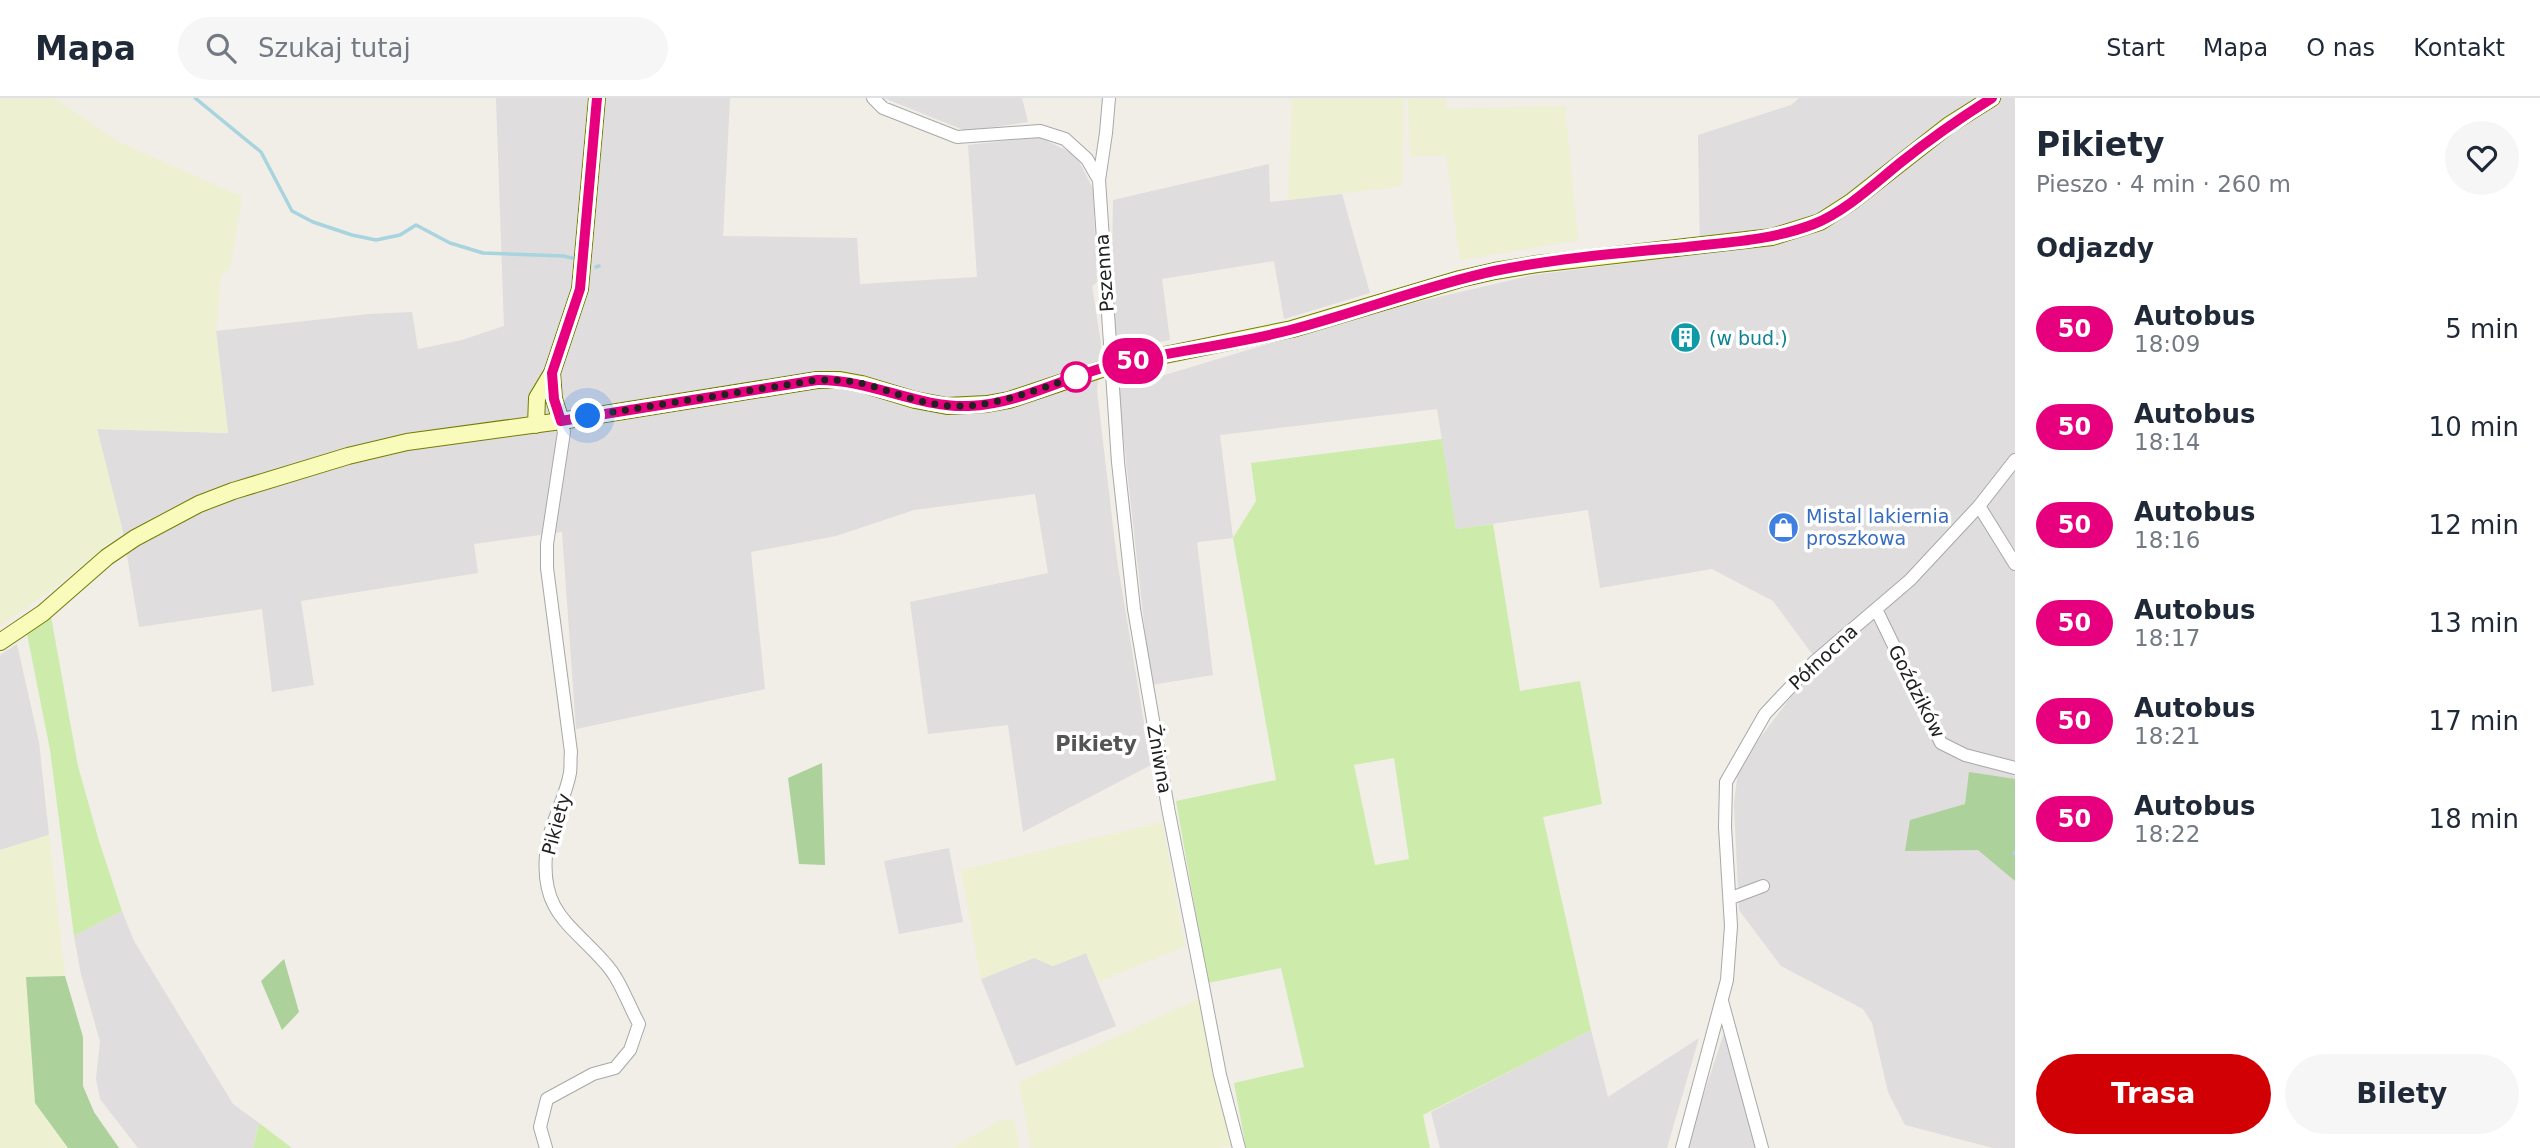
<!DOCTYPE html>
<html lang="pl">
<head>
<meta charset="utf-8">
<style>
	:root { --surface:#fff; --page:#f6f6f7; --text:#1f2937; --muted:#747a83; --line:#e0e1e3; --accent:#d10005 }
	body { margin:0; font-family:"DejaVu Sans",sans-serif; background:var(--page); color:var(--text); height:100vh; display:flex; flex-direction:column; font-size:26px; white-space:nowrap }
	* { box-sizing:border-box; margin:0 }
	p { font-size:23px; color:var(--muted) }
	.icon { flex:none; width:38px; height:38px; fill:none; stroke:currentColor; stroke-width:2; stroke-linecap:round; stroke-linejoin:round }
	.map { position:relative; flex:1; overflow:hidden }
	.details { display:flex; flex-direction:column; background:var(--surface); width:525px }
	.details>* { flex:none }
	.badge { padding:0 14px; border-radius:23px; font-size:24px; line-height:46px }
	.you { position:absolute; width:35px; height:35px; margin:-18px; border:5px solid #fff; border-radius:50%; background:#1a73e8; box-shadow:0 0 0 10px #1a73e833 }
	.map>.badge { position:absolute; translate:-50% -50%; box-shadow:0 0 0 4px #fff }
	h2 { padding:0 21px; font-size:26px; line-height:63px }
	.round { display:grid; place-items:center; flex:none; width:74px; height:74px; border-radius:37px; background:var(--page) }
	.head { display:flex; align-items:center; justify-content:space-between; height:119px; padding:0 21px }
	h1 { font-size:33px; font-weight:600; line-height:52px }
	.button { display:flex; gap:14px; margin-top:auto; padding:14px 21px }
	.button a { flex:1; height:80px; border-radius:42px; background:var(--accent); color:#fff; font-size:28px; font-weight:600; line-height:80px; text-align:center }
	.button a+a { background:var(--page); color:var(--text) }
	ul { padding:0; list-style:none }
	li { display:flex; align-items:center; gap:21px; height:98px; padding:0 21px }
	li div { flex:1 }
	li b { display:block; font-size:26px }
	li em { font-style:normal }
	li .badge { min-width:77px; font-weight:700; text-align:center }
	header { display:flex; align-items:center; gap:42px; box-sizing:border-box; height:98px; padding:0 35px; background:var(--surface); border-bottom:2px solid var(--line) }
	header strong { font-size:33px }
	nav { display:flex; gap:38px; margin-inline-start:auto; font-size:24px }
	.search { width:490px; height:63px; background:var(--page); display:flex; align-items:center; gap:18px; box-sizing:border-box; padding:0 24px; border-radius:38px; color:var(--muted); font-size:26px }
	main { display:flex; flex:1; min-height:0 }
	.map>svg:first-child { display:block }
</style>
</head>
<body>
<header>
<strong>Mapa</strong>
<div class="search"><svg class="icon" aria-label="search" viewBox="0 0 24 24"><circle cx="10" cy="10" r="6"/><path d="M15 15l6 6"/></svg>Szukaj tutaj</div>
<nav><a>Start</a><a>Mapa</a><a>O nas</a><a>Kontakt</a></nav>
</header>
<main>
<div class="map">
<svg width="2015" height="1050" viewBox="0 0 2015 1050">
	<rect width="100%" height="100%" fill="#f1ede7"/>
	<path fill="#dfddde" d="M496 0H730L723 138 857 140 860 186 977 179 968 47 1039 39 1076 57 1093 91 1097 184 1092 188 1101 246 1097 293 1117 462 1151 667 1023 734 1008 627 928 636 910 504 1048 475 1035 396 914 412 836 438 751 454 765 591 576 631 562 434 474 446 478 475 301 503 314 587 272 594 262 511 139 529 123 434 97 331 228 335 216 233 369 216 412 214 418 251 462 242 504 228Z
		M884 0H1022L1028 24 966 33Z
		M1799 0H2015V1050H1993L1905 1027 1888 994 1872 925 1863 911 1781 868 1739 812 1734 706 1738 673 1753 649 1791 599 1821 568 1773 503 1712 471 1600 490 1588 412 1456 431 1437 311 1220 337 1233 440 1197 444 1213 577 1151 587 1118 291 1374 214 1533 177 1700 156 1698 37 1791 7Z
		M1269 66 1270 104 1342 96 1370 195 1284 221 1274 163 1162 181 1170 242 1121 251 1115 245 1112 170 1113 102Z
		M17 546 39 644 49 737 0 752V557Z
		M949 750 963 824 899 836 884 763Z
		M122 813 134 843 233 1006 259 1025 253 1050H138L100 1001 96 981 100 944 81 876 74 838Z
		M1086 855 1116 928 1016 968 981 881 1034 860 1053 868Z
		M1591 932 1608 999 1699 940 1667 1050H1440L1431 1014Z
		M1724 935 1759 1050H1686Z"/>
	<path fill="#eef0d2" d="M0 0H54L117 43 242 99 230 171 221 177 216 233 228 335 97 331 123 434 50 493 0 528Z
		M1292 0H1404L1402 88 1288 102Z
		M1408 0H1445L1446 11 1565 8 1578 142 1460 162 1446 58H1410Z
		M1162 724 1185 848 1098 884 1086 855 1053 868 1034 860 981 881 961 772Z
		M49 737 65 878 27 879 35 1005 68 1050H0V752Z
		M1198 901 1233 1047 1217 1050H1031L1019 984Z
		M1014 1021 1019 1050H952L999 1023Z"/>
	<path fill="#cdecac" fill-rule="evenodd" d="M1442 341 1456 431 1493 426 1520 593 1580 583 1602 706 1543 719 1591 932 1423 1017 1430 1050H1246L1234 985 1304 969 1281 870 1208 885 1176 703 1276 682 1233 440 1256 403 1251 365ZM1394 660 1409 761 1375 767 1354 667Z
		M50 513 78 668 99 743 122 813 74 838 50 652 26 531Z
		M259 1025 292 1050H253Z"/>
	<path fill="#acd19b" d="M822 665 825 767 799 766 788 680Z
		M1969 674 2015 681V783L1978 752 1905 753 1910 722 1965 706Z
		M284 861 299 914 282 932 261 883Z
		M65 878 83 939V988L94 1014 119 1050H68L35 1005 26 879Z"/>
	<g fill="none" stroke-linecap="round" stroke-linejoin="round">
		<path stroke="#a7d4df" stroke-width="3.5" d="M195 0 261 54 292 113 313 124 352 137 376 142 400 137 416 127 450 145 483 155 563 158 572 160
			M596 169 599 168
			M2014 755 2015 756"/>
		<defs>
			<path id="street" d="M873 0 883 10 957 39 1040 33 1065 41 1087 61 1099 82
				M1109 0 1106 35 1099 82 1118 364 1134 511 1168 710 1203 888 1220 977 1239 1050
				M1979 408 2015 466
				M1876 511 1941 645 1965 657 2015 670
				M1731 800 1763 788
				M1722 903 1762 1050
				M546 1050 540 1029 547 1001 593 976 615 970 630 952 639 926C628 906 620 881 605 865 572 827 541 815 546 757 548 728 565 703 570 675 571 668 570 661 571 654L547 470V446L564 334 561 323
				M1682 1050 1727 882 1731 828 1725 729 1726 684 1765 616 1814 564 1910 482 1979 408 2015 362"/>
			<path id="secondary" d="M552 275 554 301 561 323
				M536 327 537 300 552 275 580 191 597 0
				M0 544 43 515 107 459 135 440 199 406 233 393 348 358 407 344 561 323 817 282H840L862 286 915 302 947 308 987 306 1009 302 1111 268 1292 231 1460 181 1495 173 1537 166 1772 139 1820 124 1851 104 1949 27 1992 0"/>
		</defs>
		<use href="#street" stroke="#a8a8a8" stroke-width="14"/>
		<use href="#secondary" stroke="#737d02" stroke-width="18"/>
		<use href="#street" stroke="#fff" stroke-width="12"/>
		<use href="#secondary" stroke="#f9fbbb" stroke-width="16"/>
	</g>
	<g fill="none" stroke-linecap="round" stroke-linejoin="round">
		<defs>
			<path id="line" d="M597 0 580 191 552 275 554 301 561 323 817 282C870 281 917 310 969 308 1020 306 1065 279 1113 267 1172 253 1232 247 1290 232 1359 214 1425 188 1494 173 1557 160 1622 155 1686 149 1729 144 1773 142 1814 126 1846 113 1874 86 1900 65 1930 41 1960 20 1992 0"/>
		</defs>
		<use href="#line" stroke="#fff" stroke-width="16"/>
		<use href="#line" stroke="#e6007e" stroke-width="10"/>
		<path stroke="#212121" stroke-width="7" stroke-dasharray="0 12.6" d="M588 318 817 282C832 282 846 282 860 285 890 292 919 306 950 308 995 310 1033 292 1076 279"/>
	</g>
	<defs>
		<symbol id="building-disc" viewBox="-11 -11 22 22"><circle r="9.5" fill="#0f9aa8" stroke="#fff"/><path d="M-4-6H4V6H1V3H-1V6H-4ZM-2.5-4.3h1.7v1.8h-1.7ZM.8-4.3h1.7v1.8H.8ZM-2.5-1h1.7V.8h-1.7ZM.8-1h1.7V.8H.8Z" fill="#fff"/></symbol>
		<symbol id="shop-disc" viewBox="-11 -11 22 22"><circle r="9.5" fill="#3f7fe0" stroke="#fff"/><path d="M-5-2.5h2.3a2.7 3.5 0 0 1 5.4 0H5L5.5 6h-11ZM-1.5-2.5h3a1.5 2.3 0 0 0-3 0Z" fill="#fff"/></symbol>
	</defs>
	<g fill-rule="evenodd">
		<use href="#building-disc" x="1668" y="222" width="35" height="35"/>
		<use href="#shop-disc" x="1766" y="412" width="35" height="35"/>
	</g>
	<circle fill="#fff" stroke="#e6007e" stroke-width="3.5" cx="1076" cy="279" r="14"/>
	<g text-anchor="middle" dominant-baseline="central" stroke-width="7" stroke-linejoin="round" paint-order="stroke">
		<g font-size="19" fill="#212121" stroke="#fff">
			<text transform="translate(1104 175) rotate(-94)">Pszenna</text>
			<text transform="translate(1823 559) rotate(-43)">Północna</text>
			<text transform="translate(1917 593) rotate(63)">Goździków</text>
			<text transform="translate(1160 661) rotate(80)">Żniwna</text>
			<text transform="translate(556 726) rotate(-75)">Pikiety</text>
		</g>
		<g font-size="19" fill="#0d838f" stroke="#fff" text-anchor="start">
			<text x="1709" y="240">(w bud.)</text>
		</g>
		<g font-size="19" fill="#366cbe" stroke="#fff" text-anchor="start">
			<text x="1806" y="418">Mistal lakiernia<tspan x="1806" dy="22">proszkowa</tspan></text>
		</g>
		<g font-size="21" font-weight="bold" fill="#545454" stroke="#fff">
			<text x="1096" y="646">Pikiety</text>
		</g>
	</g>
</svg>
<div class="you" style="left:588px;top:318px"></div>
<b class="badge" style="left:1133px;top:263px;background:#e6007e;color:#fff">50</b>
</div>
<section class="details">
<div class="head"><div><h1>Pikiety</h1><p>Pieszo · 4 min · 260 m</p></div><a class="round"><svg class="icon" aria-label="heart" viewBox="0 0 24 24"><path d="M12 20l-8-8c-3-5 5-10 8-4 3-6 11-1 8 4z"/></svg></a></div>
<h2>Odjazdy</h2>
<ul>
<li><span class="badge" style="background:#e6007e;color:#fff">50</span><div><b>Autobus</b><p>18:09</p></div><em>5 min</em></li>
<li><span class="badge" style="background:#e6007e;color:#fff">50</span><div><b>Autobus</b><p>18:14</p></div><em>10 min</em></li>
<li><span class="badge" style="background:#e6007e;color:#fff">50</span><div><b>Autobus</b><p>18:16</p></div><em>12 min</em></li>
<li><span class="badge" style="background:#e6007e;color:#fff">50</span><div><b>Autobus</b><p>18:17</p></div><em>13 min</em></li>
<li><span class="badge" style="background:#e6007e;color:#fff">50</span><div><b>Autobus</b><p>18:21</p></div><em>17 min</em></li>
<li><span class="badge" style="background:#e6007e;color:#fff">50</span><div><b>Autobus</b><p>18:22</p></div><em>18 min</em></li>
</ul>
<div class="button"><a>Trasa</a><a>Bilety</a></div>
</section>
</main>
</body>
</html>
